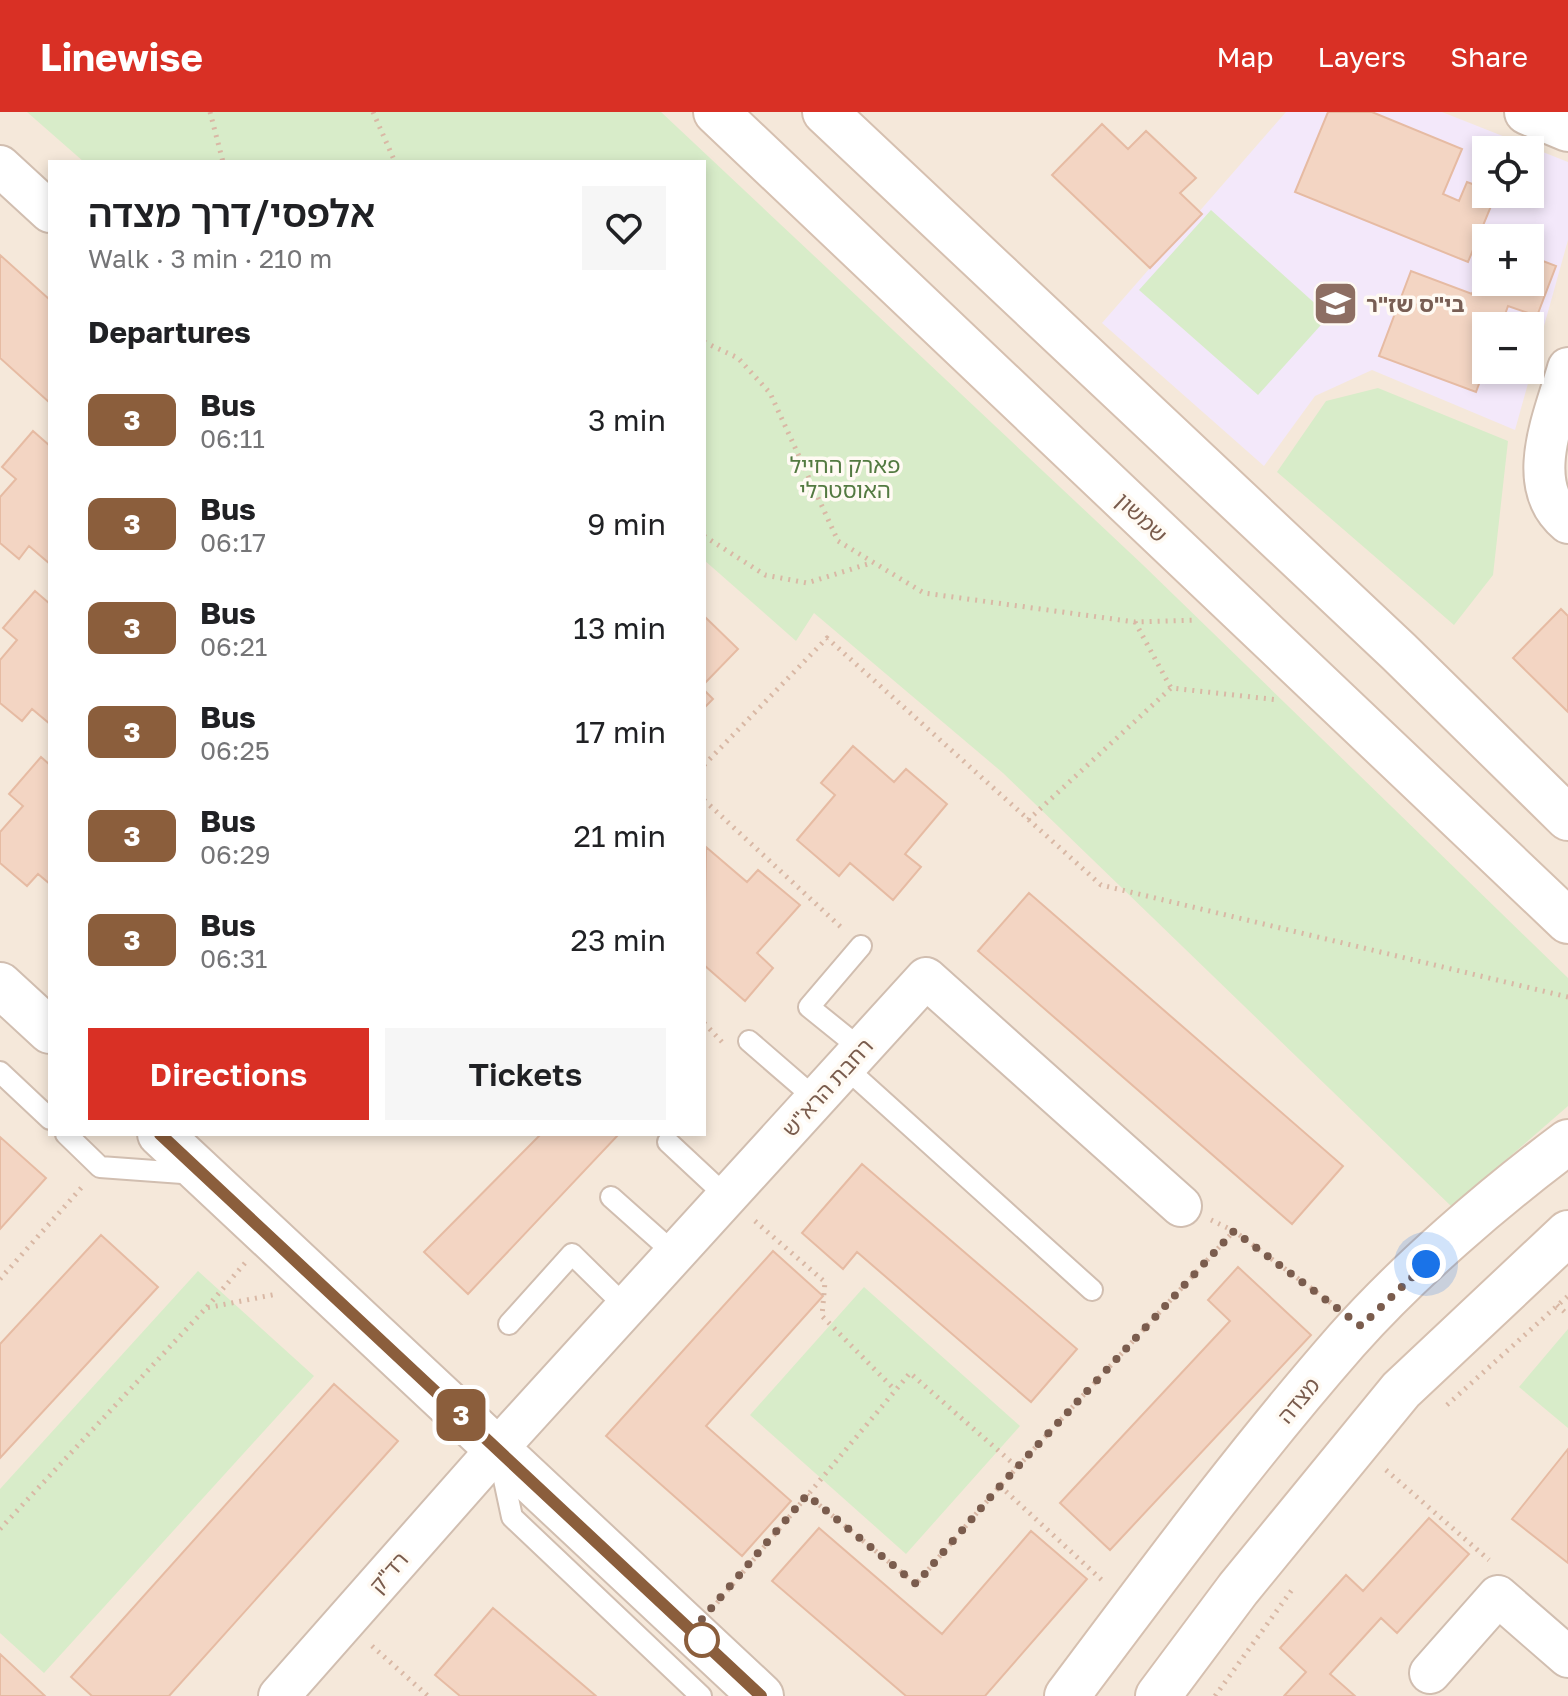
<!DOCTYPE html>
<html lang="en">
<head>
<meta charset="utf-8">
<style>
	:root { --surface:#fff; --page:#f6f6f6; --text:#202124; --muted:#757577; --accent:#d93025 }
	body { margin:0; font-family:"Golos Text","Noto Sans Hebrew",sans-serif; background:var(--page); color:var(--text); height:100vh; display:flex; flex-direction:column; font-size:30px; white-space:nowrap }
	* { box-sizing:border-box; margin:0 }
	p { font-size:26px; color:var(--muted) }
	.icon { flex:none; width:44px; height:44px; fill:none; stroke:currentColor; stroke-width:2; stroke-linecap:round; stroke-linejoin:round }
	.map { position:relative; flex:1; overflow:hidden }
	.side { position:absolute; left:48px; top:48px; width:658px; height:976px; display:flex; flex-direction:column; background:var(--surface); border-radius:0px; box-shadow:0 4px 12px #0003 }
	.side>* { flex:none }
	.badge { padding:0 16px; border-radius:12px; font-size:28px; line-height:52px }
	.fabs { position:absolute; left:1472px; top:24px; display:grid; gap:16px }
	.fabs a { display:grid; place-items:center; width:72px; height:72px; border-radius:0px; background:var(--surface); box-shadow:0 4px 12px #0003; font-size:40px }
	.you { position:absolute; width:40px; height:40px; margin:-20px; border:6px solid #fff; border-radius:50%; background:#1a73e8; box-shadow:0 0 0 12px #1a73e833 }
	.map>.badge { position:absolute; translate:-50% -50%; box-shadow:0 0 0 4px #fff }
	h2 { padding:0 40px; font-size:30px; line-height:72px }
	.round { display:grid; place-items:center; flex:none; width:84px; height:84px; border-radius:0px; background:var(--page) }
	.headline { display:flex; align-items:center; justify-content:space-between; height:136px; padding:0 40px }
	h1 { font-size:38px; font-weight:600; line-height:60px }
	.primary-button { display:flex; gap:16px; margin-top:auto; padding:16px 40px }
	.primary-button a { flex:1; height:92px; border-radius:0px; background:var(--accent); color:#fff; font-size:32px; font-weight:600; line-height:92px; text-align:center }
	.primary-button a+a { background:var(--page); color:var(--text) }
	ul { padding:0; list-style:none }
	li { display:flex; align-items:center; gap:24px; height:104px; padding:0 40px }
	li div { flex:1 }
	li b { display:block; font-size:30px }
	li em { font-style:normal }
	li .badge { min-width:88px; font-weight:700; text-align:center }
	header { display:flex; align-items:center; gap:48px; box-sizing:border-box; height:112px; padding:0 40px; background:var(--accent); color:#fff }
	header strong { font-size:38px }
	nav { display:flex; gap:44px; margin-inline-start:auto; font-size:28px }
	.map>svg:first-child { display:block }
</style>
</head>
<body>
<header>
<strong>Linewise</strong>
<nav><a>Map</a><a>Layers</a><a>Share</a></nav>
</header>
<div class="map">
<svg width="1568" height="1584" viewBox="0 0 1568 1584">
	<rect width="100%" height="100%" fill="#fdf6ec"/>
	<path fill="#f5e8da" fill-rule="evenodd" d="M0 0H1568V1584H0ZM1486 38H1530V82H1486ZM50 50H704V1022H50ZM1486 126H1530V170H1486ZM1486 214H1530V258H1486Z"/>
	<path fill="#f3e8fa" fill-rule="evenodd" d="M1286 0H1442L1568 50V128L1515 318 1372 258 1315 284 1264 354 1102 211ZM1486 38H1530V82H1486ZM1486 126H1530V170H1486ZM1486 214H1530V258H1486Z"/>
	<path fill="#d8ecc9" d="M27 0H661L1143 453 1568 866V994L1452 1095 1003 661 814 501 796 529 704 448V50H84Z
		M1211 98 1329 204 1258 283 1139 178Z
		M1378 276 1508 329 1493 463 1454 513 1277 360 1326 289Z
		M198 1159 314 1264 44 1561 0 1521V1377Z
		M864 1175 1020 1314 906 1442 750 1303Z
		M1568 1217V1316L1519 1275Z"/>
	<path fill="#f3d5c3" stroke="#e6bba3" stroke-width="2" d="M1328 0H1372L1462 37 1443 82 1459 89 1467 70 1486 77V82H1496L1468 150 1295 80Z
		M1102 12 1128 37 1146 19 1196 66 1180 81 1202 102 1150 156 1052 63Z
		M0 143 50 188V291L0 246Z
		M1530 144 1556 154 1537 204 1508 194 1501 214H1486V253L1476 280 1379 244 1411 159 1472 182 1486 146V170H1530Z
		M33 319 50 334V452L29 434 19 447 0 431V385L16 367 2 355Z
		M35 479 50 492V612L32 597 22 609 0 591V548L17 528 3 516Z
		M1561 497 1568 504V600L1513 546Z
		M704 504 738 537 704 572Z
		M704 578 713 587 704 596Z
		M853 634 894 670 906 657 947 692 905 742 921 755 893 788 850 751 839 764 797 728 835 683 821 671Z
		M41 645 50 653V772L38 762 27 774 0 751V720L23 694 9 682Z
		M706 735 747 770 758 758 800 793 757 841 773 856 745 889 704 853Z
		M1029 781 1343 1054 1292 1112 978 839Z
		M541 1022H619L468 1182 424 1140Z
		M0 1025 46 1066 0 1117Z
		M862 1052 1077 1237 1031 1290 857 1140 843 1157 802 1121Z
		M101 1123 158 1175 0 1346V1232Z
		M773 1139 823 1184 706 1314 791 1389 742 1444 606 1324Z
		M1238 1155 1311 1223 1110 1438 1060 1391 1230 1209 1208 1188Z
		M334 1272 398 1329 169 1584H92L71 1565Z
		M1568 1337V1451L1512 1407Z
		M1429 1406 1469 1442 1397 1521 1381 1506 1330 1562 1355 1584H1284L1306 1560 1280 1536 1346 1463 1363 1479Z
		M819 1416 942 1522 1031 1419 1087 1467 985 1584H906L772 1469Z
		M493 1496 596 1584H460L435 1563Z
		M0 1542 45 1584H0Z"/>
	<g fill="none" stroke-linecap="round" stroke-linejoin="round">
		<defs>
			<path id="service" d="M749 929 816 987
				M861 937 809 895 861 834
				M845 955 1092 1178
				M0 960 50 1007
				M66 1022 100 1055 196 1062
				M668 1030 727 1085
				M611 1085 675 1142
				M509 1212 572 1142 626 1195
				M500 1349 512 1405 701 1584"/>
			<path id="minor" d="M0 54 50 100
				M1568 256C1555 303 1522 373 1568 411
				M1430 1561 1498 1484 1568 1545
				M279 1584 497 1337 926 866 1181 1094"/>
			<path id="tertiary" d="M1527 0 1568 17
				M0 873 50 919
				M160 1022 761 1584"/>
			<path id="secondary" d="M716 0 1568 809
				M825 0 1399 540 1568 706
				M1067 1584C1157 1464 1247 1342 1346 1229 1408 1159 1493 1086 1568 1030
				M1158 1584 1238 1477 1401 1278 1568 1121"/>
		</defs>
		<use href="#service" stroke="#d1beb0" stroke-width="24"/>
		<use href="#minor" stroke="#d1beb0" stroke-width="44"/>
		<use href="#tertiary" stroke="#d1beb0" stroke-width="48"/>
		<use href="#secondary" stroke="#d6c0b0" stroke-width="48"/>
		<path stroke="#d9b8a5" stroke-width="5" stroke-dasharray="2 6" stroke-linecap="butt" d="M210 0 223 50
			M373 0 395 50
			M704 230 738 246 770 281 838 429 924 481 1135 510 1196 508
			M704 424 765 463 807 471 871 451
			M1135 510 1171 576
			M704 653 827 526 1101 773 1568 885
			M704 688 844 818
			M1028 708 1171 576 1279 588
			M704 911 723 931
			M1211 1108 1234 1119 1331 1191
			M755 1109 825 1170 822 1204 895 1278
			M0 1167 82 1075
			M1557 1193 1568 1203
			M207 1195 245 1151
			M1447 1293 1568 1184
			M1386 1358 1489 1448
			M1000 1374 1105 1471
			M807 1383 916 1472 1000 1374 1234 1119
			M0 1417 206 1196 277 1182
			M717 1491 910 1261 1017 1355
			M372 1534 428 1584
			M1215 1584 1294 1475"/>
		<use href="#service" stroke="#fff" stroke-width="20"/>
		<use href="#minor" stroke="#fff" stroke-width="40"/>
		<use href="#tertiary" stroke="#fff" stroke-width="44"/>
		<use href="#secondary" stroke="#fff" stroke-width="44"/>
	</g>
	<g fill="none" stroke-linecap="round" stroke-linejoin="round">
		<defs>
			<path id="line" d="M160 1022 761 1584"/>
		</defs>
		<use href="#line" stroke="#fff" stroke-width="18"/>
		<use href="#line" stroke="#8b5e3c" stroke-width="12"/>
		<path stroke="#7a5c4d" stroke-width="8" stroke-dasharray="0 14.4" d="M702 1528 692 1519 807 1383 916 1472 1000 1374 1234 1119 1361 1214 1426 1152"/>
	</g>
	<defs>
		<symbol id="school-square" viewBox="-11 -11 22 22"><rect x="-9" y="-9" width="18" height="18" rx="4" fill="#8d6e63" stroke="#fffaf3"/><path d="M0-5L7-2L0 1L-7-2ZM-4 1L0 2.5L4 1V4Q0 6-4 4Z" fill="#fff"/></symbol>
	</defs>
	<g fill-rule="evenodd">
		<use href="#school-square" x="1310" y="166" width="51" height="51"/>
	</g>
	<circle fill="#fff" stroke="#8b5e3c" stroke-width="4" cx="702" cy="1528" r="16"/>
	<g text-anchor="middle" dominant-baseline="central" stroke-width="7" stroke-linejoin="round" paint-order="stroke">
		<g font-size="22" font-weight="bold" fill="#785e54" stroke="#fffaf3" text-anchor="start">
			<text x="1366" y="191">בי"ס שז"ר</text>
		</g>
		<g font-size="22" fill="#537a41" stroke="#fffaf3">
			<text x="845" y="352">פארק החייל<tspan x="845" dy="25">האוסטרלי</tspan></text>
		</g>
		<g font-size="22" fill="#7a5c4d" stroke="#fffaf3">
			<text transform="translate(1142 405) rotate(43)">שמשון</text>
			<text transform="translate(827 975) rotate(-48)">רחבת הרא"ש</text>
			<text transform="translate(1298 1288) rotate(-50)">מצדה</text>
			<text transform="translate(388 1460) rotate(-49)">רד"ק</text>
		</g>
	</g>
</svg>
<div class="fabs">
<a><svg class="icon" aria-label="locate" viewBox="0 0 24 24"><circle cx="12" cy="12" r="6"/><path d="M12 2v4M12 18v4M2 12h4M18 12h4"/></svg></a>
<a>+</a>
<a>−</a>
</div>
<div class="you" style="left:1426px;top:1152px"></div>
<b class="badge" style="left:461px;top:1303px;background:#8b5e3c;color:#fff">3</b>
<section class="side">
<div class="headline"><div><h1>אלפסי/דרך מצדה</h1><p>Walk · 3 min · 210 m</p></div><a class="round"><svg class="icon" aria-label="heart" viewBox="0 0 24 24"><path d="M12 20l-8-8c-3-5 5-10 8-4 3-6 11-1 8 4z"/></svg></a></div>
<h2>Departures</h2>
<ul>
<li><span class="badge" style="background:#8b5e3c;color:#fff">3</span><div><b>Bus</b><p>06:11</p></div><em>3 min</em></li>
<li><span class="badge" style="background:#8b5e3c;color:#fff">3</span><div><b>Bus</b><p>06:17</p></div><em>9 min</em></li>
<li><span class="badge" style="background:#8b5e3c;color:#fff">3</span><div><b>Bus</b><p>06:21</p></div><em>13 min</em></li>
<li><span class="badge" style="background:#8b5e3c;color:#fff">3</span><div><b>Bus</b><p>06:25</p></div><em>17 min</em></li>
<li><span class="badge" style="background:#8b5e3c;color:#fff">3</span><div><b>Bus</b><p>06:29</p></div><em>21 min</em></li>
<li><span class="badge" style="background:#8b5e3c;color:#fff">3</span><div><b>Bus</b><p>06:31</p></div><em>23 min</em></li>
</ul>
<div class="primary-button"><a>Directions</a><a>Tickets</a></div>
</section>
</div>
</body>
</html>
